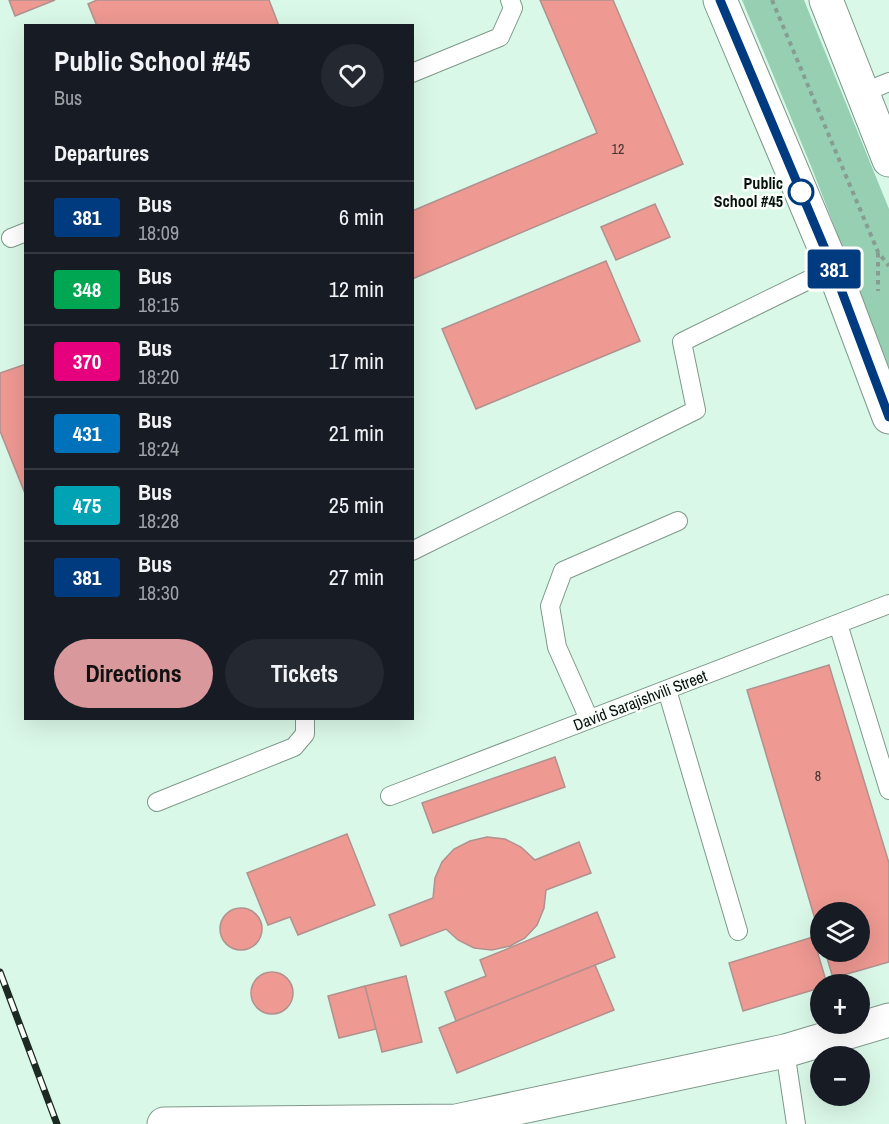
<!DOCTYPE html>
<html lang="en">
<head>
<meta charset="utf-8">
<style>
	:root { --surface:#171b24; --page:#242831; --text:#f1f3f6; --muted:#9ea1a6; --line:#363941; --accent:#d8989c }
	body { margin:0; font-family:"Archivo Narrow",sans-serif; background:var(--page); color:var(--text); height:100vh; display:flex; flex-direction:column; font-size:22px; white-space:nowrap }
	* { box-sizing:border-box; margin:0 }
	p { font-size:20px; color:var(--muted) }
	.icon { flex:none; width:33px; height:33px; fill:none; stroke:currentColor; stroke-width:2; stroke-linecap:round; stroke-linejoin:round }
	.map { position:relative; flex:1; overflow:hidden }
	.side { position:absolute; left:24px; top:24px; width:390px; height:696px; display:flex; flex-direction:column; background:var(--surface); border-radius:0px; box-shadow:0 6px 24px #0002 }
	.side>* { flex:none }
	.badge { padding:0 12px; border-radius:4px; font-size:21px; line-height:39px }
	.tools { position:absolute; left:810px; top:902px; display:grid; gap:12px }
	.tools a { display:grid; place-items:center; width:60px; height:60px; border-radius:50%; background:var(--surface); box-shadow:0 6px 24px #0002; font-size:30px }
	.map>.badge { position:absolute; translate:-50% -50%; box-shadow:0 0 0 3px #fff }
	h2 { padding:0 30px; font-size:22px; line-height:54px }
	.round { display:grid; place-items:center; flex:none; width:63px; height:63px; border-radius:32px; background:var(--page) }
	.head { display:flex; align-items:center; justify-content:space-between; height:102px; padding:0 30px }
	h1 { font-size:28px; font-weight:700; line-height:45px }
	.action { display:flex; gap:12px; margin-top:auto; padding:12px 30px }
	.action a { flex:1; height:69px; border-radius:36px; background:var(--accent); color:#111; font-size:24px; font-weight:700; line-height:69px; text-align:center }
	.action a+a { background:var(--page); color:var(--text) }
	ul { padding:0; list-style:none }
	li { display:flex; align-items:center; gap:18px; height:72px; padding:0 30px; border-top:2px solid var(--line) }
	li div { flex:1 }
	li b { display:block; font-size:22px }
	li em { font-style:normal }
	li .badge { min-width:66px; font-weight:700; text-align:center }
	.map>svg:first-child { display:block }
</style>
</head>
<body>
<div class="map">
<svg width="889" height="1124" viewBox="0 0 889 1124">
	<rect width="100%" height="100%" fill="#daf8e8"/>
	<path fill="#97cfb3" d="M742 0H804L889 209V368L811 166Z"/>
	<path fill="#ee9992" stroke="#b0918e" stroke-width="1.5" d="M9 0H55L15 16Z
		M97 0H269L279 26H97L88 4Z
		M540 0H613L683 164 412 279V211L597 133Z
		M655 204 670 237 616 260 601 227Z
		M606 261 640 341 476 409 442 329Z
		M26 364V496L0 431V373Z
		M829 665 889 863V962L833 978 825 951H860V912H820V936L747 690Z
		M555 757 565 787 433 833 422 803Z
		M347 834 375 905 298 935 290 917 268 925 247 873Z
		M487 837 505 839 521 847 535 860 579 842 591 873 546 890 544 908 537 925 525 938 510 946 492 950 474 948 458 940 446 929 401 946 389 915 433 898 435 878 442 862 454 849 470 841Z
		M220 929a21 21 0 1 1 42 0a21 21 0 1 1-42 0Z
		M597 912 615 957 456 1021 445 992 486 976 480 960Z
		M813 937 827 984H820V988L743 1011 729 963Z
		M595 965 614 1010 457 1073 439 1028Z
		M251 993a21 21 0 1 1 42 0a21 21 0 1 1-42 0Z
		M406 976 422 1042 382 1052 365 986Z
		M365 986 376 1029 339 1038 328 996Z"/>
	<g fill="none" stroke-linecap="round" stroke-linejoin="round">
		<defs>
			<path id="service" d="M412 73 500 37 513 8 510 0
				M862 93 889 82
				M11 238 26 232
				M412 551 696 410 682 342 833 268
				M838 624 889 790
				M667 690 738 931
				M589 719 557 647 550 606 563 571 678 521
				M390 796 889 604
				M157 802 294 747 305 734V718
				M785 1051 796 1124"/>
			<path id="minor" d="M164 1124 456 1121 785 1051 889 1020"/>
			<path id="secondary" d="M720 0 833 268 889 417
				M826 0 889 160"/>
		</defs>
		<use href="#service" stroke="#7e998b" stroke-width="20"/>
		<use href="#minor" stroke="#7e998b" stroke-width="35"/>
		<use href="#secondary" stroke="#7e998b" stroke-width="35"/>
		<path stroke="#879d92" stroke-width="4" stroke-dasharray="4.5 4.5" stroke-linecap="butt" d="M772 0 878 252 889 266
			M878 253V291"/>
		<use href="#service" stroke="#fff" stroke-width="18"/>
		<use href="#minor" stroke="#fff" stroke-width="33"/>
		<use href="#secondary" stroke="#fff" stroke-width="33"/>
		<defs>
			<path id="rail" d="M0 972 57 1124"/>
		</defs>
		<use href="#rail" stroke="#1d2923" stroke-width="7"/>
		<use href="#rail" stroke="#f9fefb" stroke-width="4.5" stroke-dasharray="14" stroke-linecap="butt"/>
	</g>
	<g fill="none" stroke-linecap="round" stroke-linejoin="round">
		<defs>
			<path id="line" d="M720 0 833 268 889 417"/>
		</defs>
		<use href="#line" stroke="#fff" stroke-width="14"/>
		<use href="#line" stroke="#003b80" stroke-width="9"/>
	</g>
	<circle fill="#fff" stroke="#003b80" stroke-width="3" cx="801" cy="192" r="12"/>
	<g text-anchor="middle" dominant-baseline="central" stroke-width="5" stroke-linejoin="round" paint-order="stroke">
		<g font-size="14" fill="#42342e">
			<text x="618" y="149">12</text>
			<text x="818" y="776">8</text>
		</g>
		<g font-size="16" font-weight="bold" fill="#08120d" stroke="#f9fefb" text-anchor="end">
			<text x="783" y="183">Public<tspan x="783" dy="18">School #45</tspan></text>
		</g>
		<g font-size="16" fill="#08120d" stroke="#f9fefb">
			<text transform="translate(640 700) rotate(-21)">David Sarajishvili Street</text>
		</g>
	</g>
</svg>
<div class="tools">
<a><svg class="icon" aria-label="layers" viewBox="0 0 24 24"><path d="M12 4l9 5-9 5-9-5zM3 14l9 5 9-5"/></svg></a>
<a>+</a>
<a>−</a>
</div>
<b class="badge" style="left:834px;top:269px;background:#003b80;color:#fff">381</b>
<section class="side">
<div class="head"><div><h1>Public School #45</h1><p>Bus</p></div><a class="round"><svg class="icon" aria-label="heart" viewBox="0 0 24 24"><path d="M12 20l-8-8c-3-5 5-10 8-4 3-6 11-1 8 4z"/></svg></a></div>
<h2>Departures</h2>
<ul>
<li><span class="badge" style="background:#003b80;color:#fff">381</span><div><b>Bus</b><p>18:09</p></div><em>6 min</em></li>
<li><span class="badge" style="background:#00a651;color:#fff">348</span><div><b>Bus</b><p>18:15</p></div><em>12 min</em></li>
<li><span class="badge" style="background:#e6007e;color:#fff">370</span><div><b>Bus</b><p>18:20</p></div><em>17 min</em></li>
<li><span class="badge" style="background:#0072bc;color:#fff">431</span><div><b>Bus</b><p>18:24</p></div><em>21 min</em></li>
<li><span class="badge" style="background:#00a3b4;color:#fff">475</span><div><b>Bus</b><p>18:28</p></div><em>25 min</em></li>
<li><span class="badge" style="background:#003b80;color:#fff">381</span><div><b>Bus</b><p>18:30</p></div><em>27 min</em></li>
</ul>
<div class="action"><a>Directions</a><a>Tickets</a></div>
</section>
</div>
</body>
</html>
